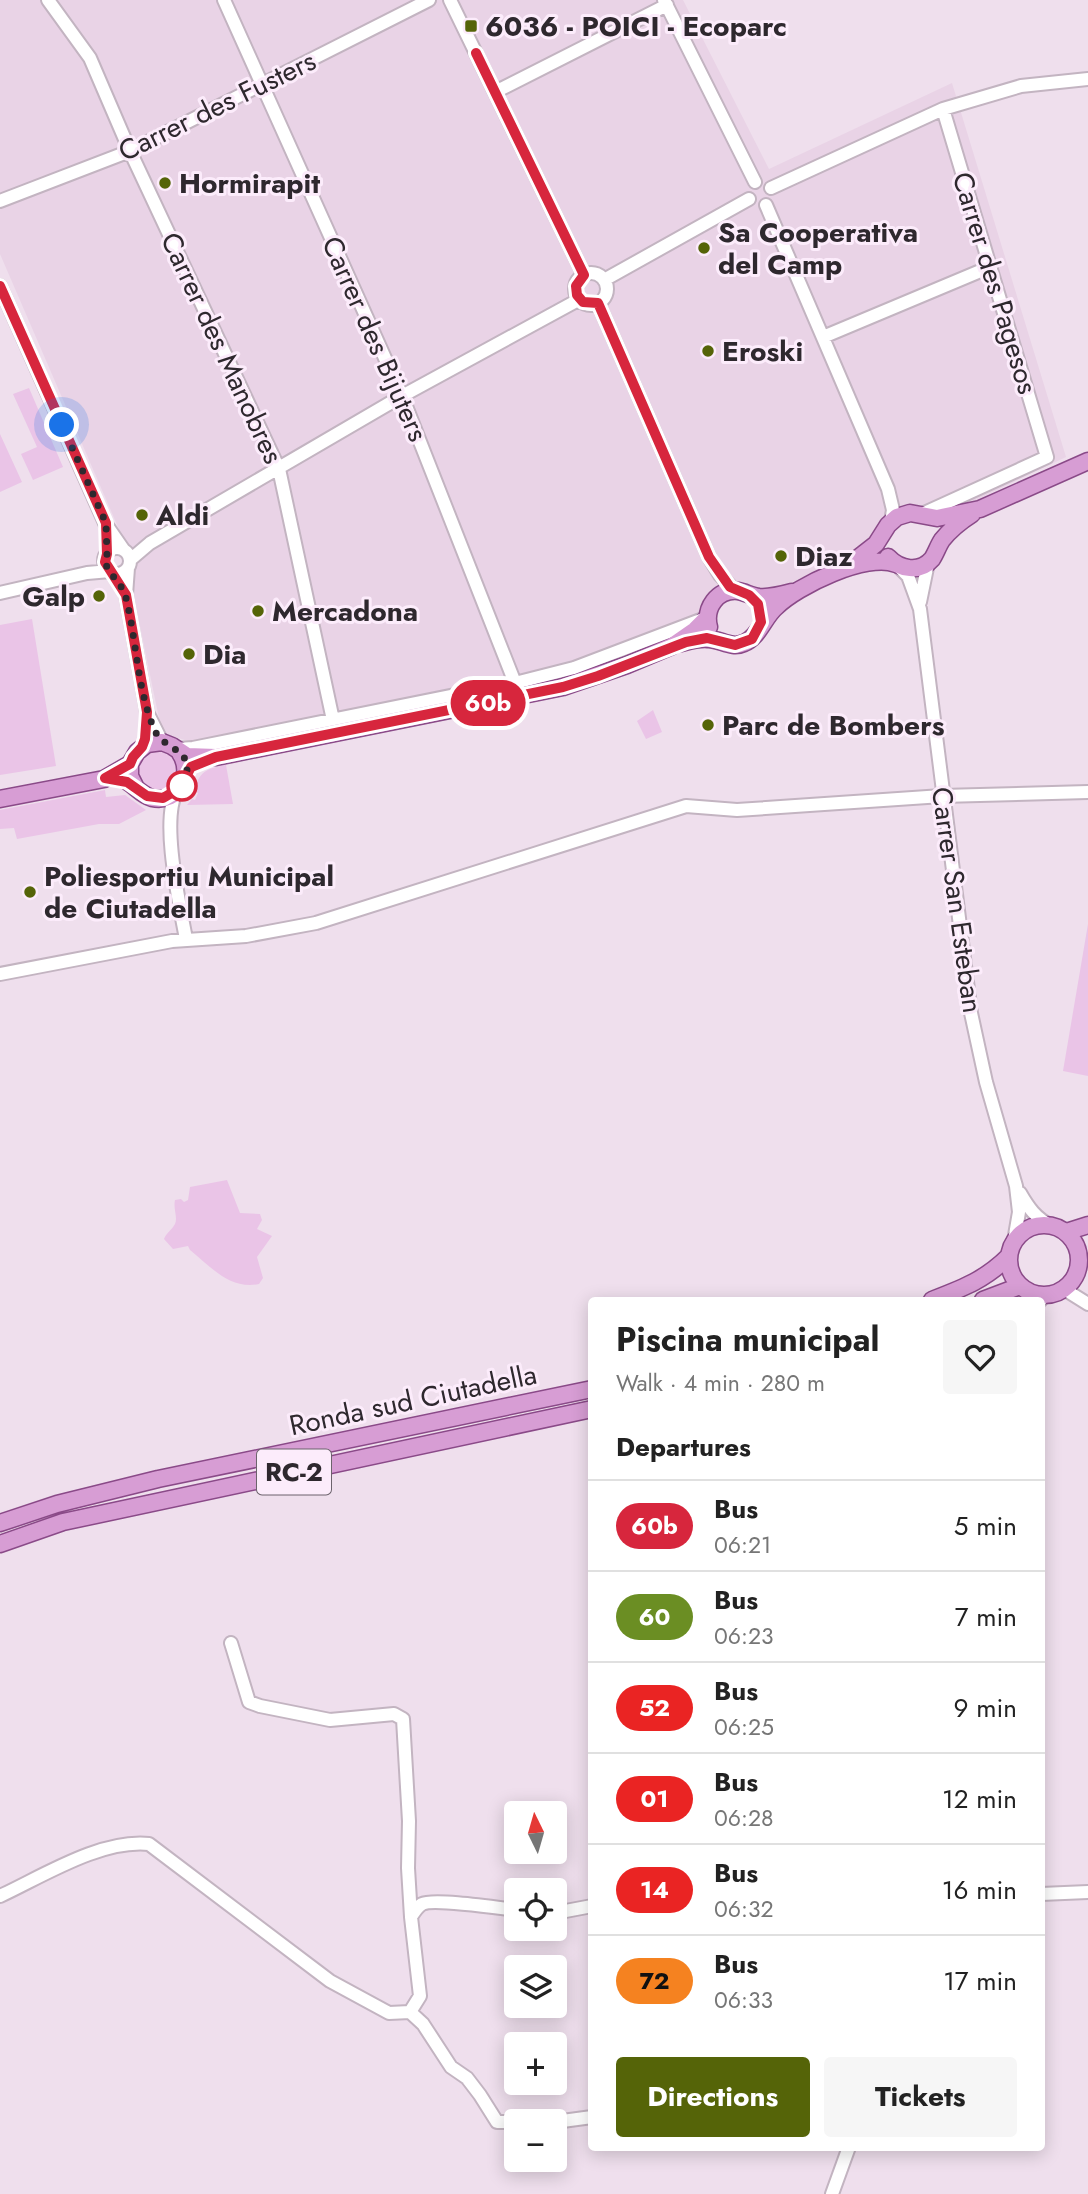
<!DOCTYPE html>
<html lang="en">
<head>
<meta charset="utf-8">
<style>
	:root { --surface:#fff; --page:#f6f6f6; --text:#222; --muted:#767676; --line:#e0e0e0; --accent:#556408 }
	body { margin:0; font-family:Jost,sans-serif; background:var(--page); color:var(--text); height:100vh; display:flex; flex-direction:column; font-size:26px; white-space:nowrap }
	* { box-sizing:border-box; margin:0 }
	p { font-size:23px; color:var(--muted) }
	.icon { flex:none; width:38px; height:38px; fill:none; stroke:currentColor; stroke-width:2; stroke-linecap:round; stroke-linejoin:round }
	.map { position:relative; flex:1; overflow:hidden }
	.drawer { position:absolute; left:588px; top:1297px; width:457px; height:854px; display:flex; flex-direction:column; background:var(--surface); border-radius:7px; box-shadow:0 4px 18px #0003 }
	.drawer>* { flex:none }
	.badge { padding:0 14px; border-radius:23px; font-size:24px; line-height:46px }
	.needle { width:46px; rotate:355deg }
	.fabs { position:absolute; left:504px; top:1801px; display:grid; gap:14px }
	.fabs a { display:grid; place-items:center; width:63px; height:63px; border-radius:7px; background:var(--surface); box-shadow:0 4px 18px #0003; font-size:35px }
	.you { position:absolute; width:35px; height:35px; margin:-18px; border:5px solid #fff; border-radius:50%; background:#1a73e8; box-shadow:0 0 0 10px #1a73e833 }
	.map>.badge { position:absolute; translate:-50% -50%; box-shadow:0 0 0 4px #fff }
	h2 { padding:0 28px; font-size:26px; line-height:63px }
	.round { display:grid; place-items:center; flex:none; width:74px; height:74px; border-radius:7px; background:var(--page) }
	.summary { display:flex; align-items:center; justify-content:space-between; height:119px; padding:0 28px }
	h1 { font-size:33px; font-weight:700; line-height:52px }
	.primary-button { display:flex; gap:14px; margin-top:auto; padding:14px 28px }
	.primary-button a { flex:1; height:80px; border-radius:7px; background:var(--accent); color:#fff; font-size:28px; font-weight:700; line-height:80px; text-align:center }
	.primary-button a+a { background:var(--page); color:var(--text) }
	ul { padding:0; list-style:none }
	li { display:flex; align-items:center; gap:21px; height:91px; padding:0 28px; border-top:2px solid var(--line) }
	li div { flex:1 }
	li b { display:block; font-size:26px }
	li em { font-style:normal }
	li .badge { min-width:77px; font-weight:700; text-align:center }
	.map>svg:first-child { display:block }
</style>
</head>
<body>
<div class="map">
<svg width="1088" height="2194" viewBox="0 0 1088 2194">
	<rect width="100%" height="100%" fill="#efdfed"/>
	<path fill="#e9d3e6" d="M0 0H683L769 169 952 83 1066 457 957 509 907 504 886 515 877 535 856 555 776 589 763 592 735 581 710 590 692 629 622 659 570 677 204 751 188 741 162 733 121 534 0 254Z"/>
	<path fill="#eac4e7" d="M29 388 63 467 33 480 21 454 37 447 13 394Z
		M0 434 22 482 0 492Z
		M32 619 56 766 0 775V625Z
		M653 710 662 732 646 739 637 721Z
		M136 770a21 21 0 1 1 42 0a21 21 0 1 1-42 0Z
		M226 765 233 804 187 805 192 799 195 800 198 793 195 791C198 772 207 768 226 765Z
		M105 790 106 797 125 795 146 810 119 824H99L17 839 14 828 0 829V810Z
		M1088 924V1076L1063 1071Z
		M227 1180 240 1213 260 1214 262 1220 257 1229 272 1236 257 1257 263 1278 259 1284C230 1290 211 1267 190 1250L188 1246 173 1249 164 1239C166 1233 172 1230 175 1224 178 1217 173 1209 175 1200L181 1199 184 1202 188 1200 190 1187Z"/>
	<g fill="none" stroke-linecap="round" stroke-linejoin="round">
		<defs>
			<path id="minor" d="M48 0 90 58 130 151 279 469 333 720
				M224 0 402 396 515 683
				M450 0 584 275
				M664 0 755 182
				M495 92 667 5
				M771 188 943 109 1021 86 1088 79
				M0 201 130 151 429 0
				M766 205 888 489 893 510 891 521
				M575 289a16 16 0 1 1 32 0a16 16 0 1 1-32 0Z
				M604 280 749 199
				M0 286 105 523 123 549
				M598 303 709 557 720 575 735 591
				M823 337 990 267
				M920 515 1047 457 943 109
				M104 561a13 13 0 1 1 26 0a13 13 0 1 1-26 0Z
				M130 560 150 543 402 396 580 299
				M898 566 908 576 920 609 971 1013 986 1082 1016 1186 1019 1212 1014 1241
				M128 568 126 595 147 712 162 742
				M0 593 87 573 110 571
				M920 602 928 563
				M177 749 193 748 515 683 574 668 703 619
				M177 791C160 819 180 906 186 939
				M0 974 172 941 246 936 316 923 686 806 737 810 942 796 1088 792
				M1020 1193C1028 1207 1036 1219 1052 1226
				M1064 1289 1088 1304
				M1041 1300V1295
				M231 1643 249 1702 260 1706 330 1720 394 1714 403 1719 409 1821 408 1868 411 1917
				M1041 1894 1088 1892
				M0 1896C43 1876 101 1839 149 1844L330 1981 389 2013 410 2012 420 1996 411 1917C414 1912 417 1907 422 1904 433 1898 499 1908 516 1910
				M555 1913 592 1906
				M410 2012 423 2024 451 2067 467 2078 480 2095 497 2122H516
				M555 2122 592 2117
				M832 2194 849 2147"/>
			<path id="major" d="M888 557C900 570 920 573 932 559 936 553 938 546 942 540 950 530 961 521 972 514
				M844 569 876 544 888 525 897 517 910 513 937 518 980 509 1088 461
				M709 627C704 608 717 589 738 591 745 592 751 596 759 597 770 598 781 595 792 592
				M681 643C689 641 699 638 708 639 721 639 731 649 744 643 759 637 764 617 776 607 797 586 867 552 896 564
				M128 782C136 787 142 795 152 798 179 804 194 774 180 753
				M135 786 130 776V764L137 752 147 744 162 742 172 746 187 756 216 757 563 687 627 665 672 646 695 630 707 618
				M0 799 104 779 130 764
				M1009 1260a35 35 0 1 1 70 0a35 35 0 1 1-70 0Z
				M1066 1232 1088 1225
				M932 1300C963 1288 985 1280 1009 1256
				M983 1300 1020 1286
				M0 1523 57 1504 158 1479 592 1389
				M0 1544 63 1522 592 1409"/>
		</defs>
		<use href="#minor" stroke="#c3b4c1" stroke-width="16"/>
		<use href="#major" stroke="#8a4a88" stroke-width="19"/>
		<use href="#minor" stroke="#fff" stroke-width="12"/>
		<use href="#major" stroke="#d79dd4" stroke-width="16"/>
	</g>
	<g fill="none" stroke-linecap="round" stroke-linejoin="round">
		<defs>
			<path id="line" d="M0 286 106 523 107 554 105 562 126 595 147 712 145 739 142 747 133 757 130 764 105 778 127 782 147 796 163 798 180 788 191 767 216 757 563 687 598 676 686 642 707 638 735 645 752 639 761 622 758 604 749 595 730 587 709 557 598 303 583 302 577 295 576 286 584 275 476 53"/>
		</defs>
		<use href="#line" stroke="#fff" stroke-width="16"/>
		<use href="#line" stroke="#d7263d" stroke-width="10"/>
		<path stroke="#2e282e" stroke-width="7" stroke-dasharray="0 12.6" d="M62 425 106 523 107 554 105 562C109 575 123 584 126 598 137 642 137 690 155 731 165 752 200 748 182 786"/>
	</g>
	<g fill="#556408" stroke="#fcecfb" stroke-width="2.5">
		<rect x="464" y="19" width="14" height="14" rx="3.5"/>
		<circle cx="165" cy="183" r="7"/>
		<circle cx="704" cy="248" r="7"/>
		<circle cx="708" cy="351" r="7"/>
		<circle cx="142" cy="515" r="7"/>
		<circle cx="781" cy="556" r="7"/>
		<circle cx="99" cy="596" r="7"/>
		<circle cx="258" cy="611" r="7"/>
		<circle cx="189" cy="654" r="7"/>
		<circle cx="708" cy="725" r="7"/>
		<circle cx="30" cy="892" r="7"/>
	</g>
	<circle fill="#fff" stroke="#d7263d" stroke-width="3.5" cx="182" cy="786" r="14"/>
	<g text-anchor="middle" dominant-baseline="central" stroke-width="6" stroke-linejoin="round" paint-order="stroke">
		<rect fill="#fcecfb" stroke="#6c636c" stroke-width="2" x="257" y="1449.5" width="74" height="45" rx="5"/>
		<g font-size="26" font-weight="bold" fill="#2e282e">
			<text x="294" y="1472">RC-2</text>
		</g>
		<g font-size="28" font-weight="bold" fill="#2e282e" stroke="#fcecfb" text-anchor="start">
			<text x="485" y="26">6036 - POICI - Ecoparc</text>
			<text x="179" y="183">Hormirapit</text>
			<text x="718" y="232">Sa Cooperativa<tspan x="718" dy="32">del Camp</tspan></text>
			<text x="722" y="351">Eroski</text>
			<text x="156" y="515">Aldi</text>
			<text x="795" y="556">Diaz</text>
			<text x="85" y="596" text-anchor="end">Galp</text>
			<text x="272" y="611">Mercadona</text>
			<text x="203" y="654">Dia</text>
			<text x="722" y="725">Parc de Bombers</text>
			<text x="44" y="876">Poliesportiu Municipal<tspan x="44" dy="32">de Ciutadella</tspan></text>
		</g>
		<g font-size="28" fill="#2e282e" stroke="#fcecfb">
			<text transform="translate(217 106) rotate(-26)">Carrer des Fusters</text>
			<text transform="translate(995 283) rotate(73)">Carrer des Pagesos</text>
			<text transform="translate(375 339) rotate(66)">Carrer des Bijuters</text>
			<text transform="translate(222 348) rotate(65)">Carrer des Manobres</text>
			<text transform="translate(957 900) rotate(82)">Carrer San Esteban</text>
			<text transform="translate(413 1400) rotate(-12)">Ronda sud Ciutadella</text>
		</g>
	</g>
</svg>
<div class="fabs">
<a><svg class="needle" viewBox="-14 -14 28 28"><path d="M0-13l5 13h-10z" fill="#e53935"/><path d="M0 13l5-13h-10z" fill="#767676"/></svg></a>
<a><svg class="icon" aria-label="locate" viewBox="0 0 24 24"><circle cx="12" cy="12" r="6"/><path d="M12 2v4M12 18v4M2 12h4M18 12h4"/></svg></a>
<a><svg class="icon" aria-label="layers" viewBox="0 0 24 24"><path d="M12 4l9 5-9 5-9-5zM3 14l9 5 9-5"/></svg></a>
<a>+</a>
<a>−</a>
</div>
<div class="you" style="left:62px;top:425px"></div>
<b class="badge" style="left:488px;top:703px;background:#d7263d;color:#fff">60b</b>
<section class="drawer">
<div class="summary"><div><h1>Piscina municipal</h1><p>Walk · 4 min · 280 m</p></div><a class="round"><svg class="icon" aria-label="heart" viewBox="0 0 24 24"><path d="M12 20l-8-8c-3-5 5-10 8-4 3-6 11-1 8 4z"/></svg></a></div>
<h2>Departures</h2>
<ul>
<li><span class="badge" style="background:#d7263d;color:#fff">60b</span><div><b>Bus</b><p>06:21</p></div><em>5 min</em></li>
<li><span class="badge" style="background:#6b8e23;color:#fff">60</span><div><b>Bus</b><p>06:23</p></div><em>7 min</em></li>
<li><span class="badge" style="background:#ea2423;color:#fff">52</span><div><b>Bus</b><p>06:25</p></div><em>9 min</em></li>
<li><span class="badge" style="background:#ea2423;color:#fff">01</span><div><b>Bus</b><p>06:28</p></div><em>12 min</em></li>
<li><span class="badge" style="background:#ea2423;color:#fff">14</span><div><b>Bus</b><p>06:32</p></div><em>16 min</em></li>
<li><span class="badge" style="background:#f58220;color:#111">72</span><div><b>Bus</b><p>06:33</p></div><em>17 min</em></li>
</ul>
<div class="primary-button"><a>Directions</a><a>Tickets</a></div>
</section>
</div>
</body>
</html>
